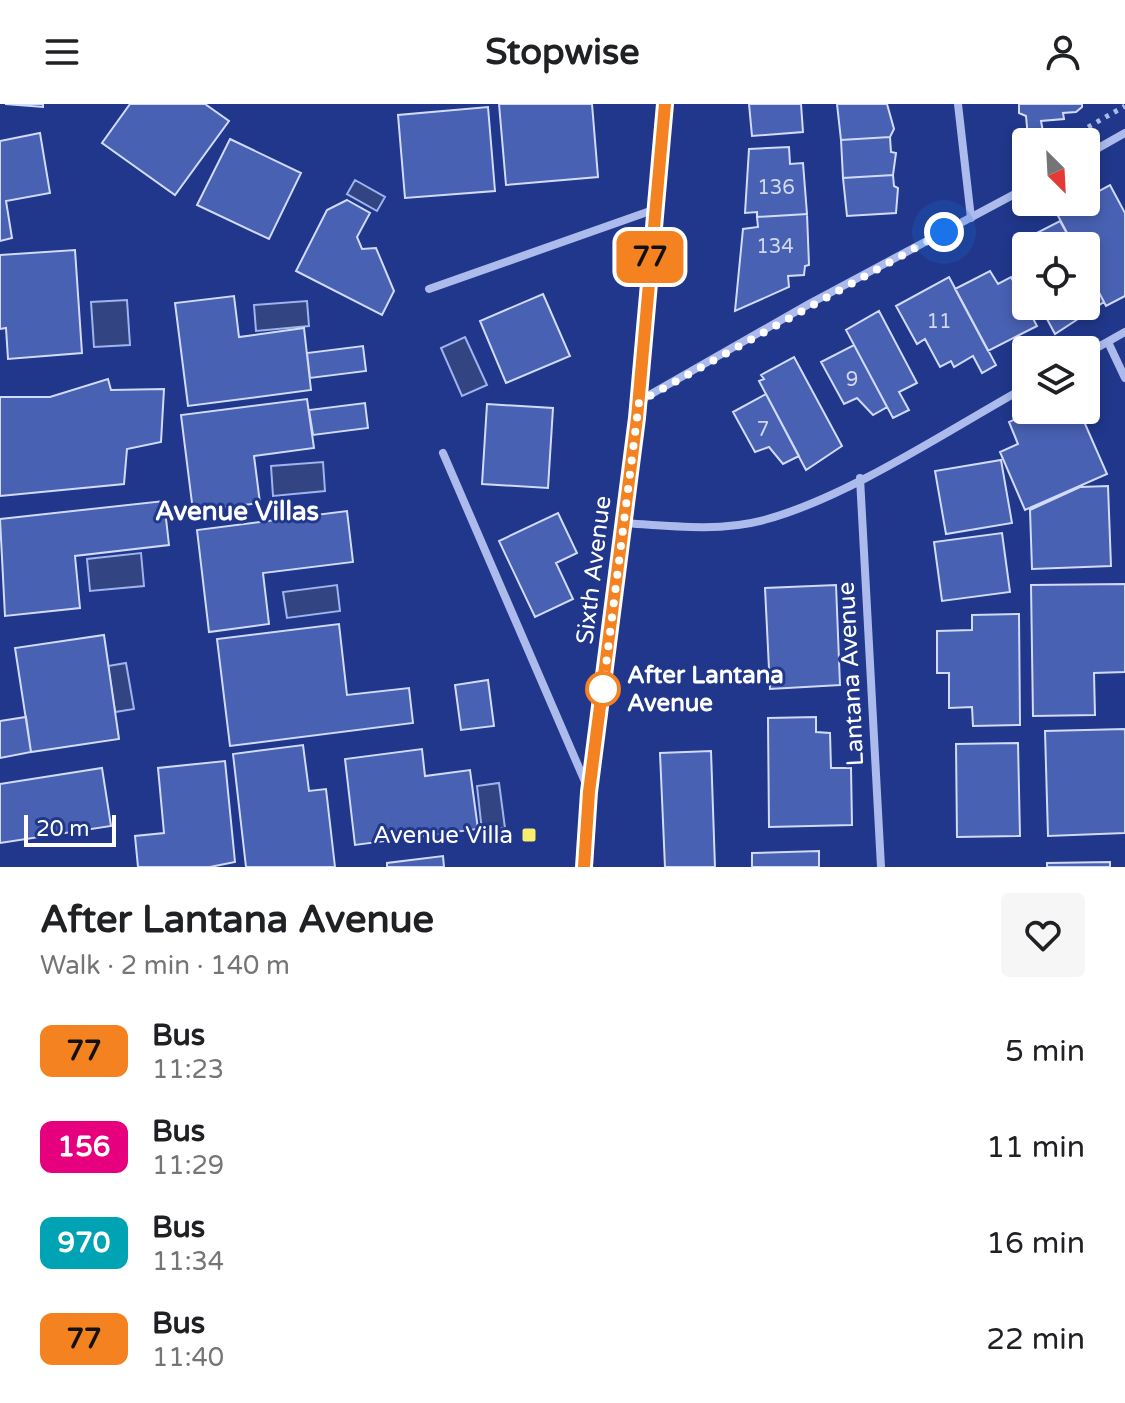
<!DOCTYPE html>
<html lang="en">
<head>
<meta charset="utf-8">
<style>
	:root { --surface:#fff; --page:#f6f6f6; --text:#202124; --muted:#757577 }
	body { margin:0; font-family:"Varela Round",sans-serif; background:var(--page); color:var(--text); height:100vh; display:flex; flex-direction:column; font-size:30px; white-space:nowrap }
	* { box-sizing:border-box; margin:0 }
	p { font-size:26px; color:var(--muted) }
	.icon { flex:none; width:44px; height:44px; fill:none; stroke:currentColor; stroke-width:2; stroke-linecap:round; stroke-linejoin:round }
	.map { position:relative; height:763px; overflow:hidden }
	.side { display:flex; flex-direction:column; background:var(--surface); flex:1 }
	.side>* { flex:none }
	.badge { padding:0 16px; border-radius:12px; font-size:28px; line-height:52px }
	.needle { width:52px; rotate:156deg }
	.fabs { position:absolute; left:1012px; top:24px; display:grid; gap:16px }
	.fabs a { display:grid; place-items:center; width:88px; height:88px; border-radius:8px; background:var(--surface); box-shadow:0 4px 12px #0003; font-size:40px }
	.scale { position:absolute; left:24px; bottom:20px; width:92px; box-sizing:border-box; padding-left:8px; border:4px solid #fff; border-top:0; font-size:22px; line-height:28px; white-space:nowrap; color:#fff; -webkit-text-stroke:6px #20378b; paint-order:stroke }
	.you { position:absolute; width:40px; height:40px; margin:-20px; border:6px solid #fff; border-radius:50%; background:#1a73e8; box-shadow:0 0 0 12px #1a73e833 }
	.map>.badge { position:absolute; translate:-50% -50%; box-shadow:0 0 0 4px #fff }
	.round { display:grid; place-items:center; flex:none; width:84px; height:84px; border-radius:8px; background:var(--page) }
	.summary { display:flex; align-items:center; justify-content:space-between; height:136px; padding:0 40px }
	h1 { font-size:38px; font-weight:800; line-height:60px }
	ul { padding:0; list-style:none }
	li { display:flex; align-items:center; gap:24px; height:96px; padding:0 40px }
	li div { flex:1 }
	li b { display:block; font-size:30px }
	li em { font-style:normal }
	li .badge { min-width:88px; font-weight:700; text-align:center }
	header { display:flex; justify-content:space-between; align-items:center; height:104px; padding:0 40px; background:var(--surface); font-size:36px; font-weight:800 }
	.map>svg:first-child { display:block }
</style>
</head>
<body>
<header><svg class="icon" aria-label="menu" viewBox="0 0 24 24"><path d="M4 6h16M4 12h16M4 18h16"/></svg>Stopwise<svg class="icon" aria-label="person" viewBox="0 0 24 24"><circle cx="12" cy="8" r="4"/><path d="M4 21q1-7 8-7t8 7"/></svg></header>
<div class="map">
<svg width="1125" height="763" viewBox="0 0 1125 763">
	<rect width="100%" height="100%" fill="#20378b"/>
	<path fill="#334483" stroke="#9fb3ed" stroke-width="2" d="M355 76 385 93 377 107 347 90Z
		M127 196 130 241 94 243 91 198Z
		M307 197 309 222 256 227 254 201Z
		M465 233 487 281 462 292 441 244Z
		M323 358 325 387 273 392 271 362Z
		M141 449 144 482 90 487 87 455Z
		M337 481 340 507 287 514 283 488Z
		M126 559 134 605 115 608 108 562Z
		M499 679 505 724 482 727 477 682Z"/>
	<path fill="#4861b2" stroke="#d1daf8" stroke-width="2" d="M5 0H43V3Z
		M130 0H205L229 17 175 91 102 39Z
		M499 0H592L598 73 506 81Z
		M749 0H801L803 28 752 32Z
		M837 0H887L894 25 890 33 841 36Z
		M1019 0H1082V3L1076 8 1063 9 1064 15 1041 17 1043 28 1028 34 1026 12 1019 9Z
		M488 3 495 87 405 94 398 11Z
		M40 29 50 89 6 97 12 134 0 137V37Z
		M890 33 891 48 896 49 893 71 843 74 841 36Z
		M230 35 301 69 269 135 197 101Z
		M789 43 790 60 803 59 807 110 757 113V108L745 109 749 45Z
		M893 71 894 82 898 84 896 109 847 112 843 74Z
		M1110 81 1125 109V192L1106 202 1086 164V142H1074L1057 110 1078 98H1086V94Z
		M347 96 370 109 357 133 362 145 376 144 394 187 382 211 296 167 327 106Z
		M807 110 809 161 805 162 804 171 788 172 789 183 735 207 743 125 758 123 757 113Z
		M1060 117 1074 142H1026V157L1017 139Z
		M75 146 82 249 8 255 6 224 0 225V151Z
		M1086 164 1104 198 1055 230 1040 202H1086Z
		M990 167 998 180 1011 173 1037 222 988 247 955 185Z
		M949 173 996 261 982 269 973 252 954 263 951 257 940 263 925 235 917 240 896 202Z
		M543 190 570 252 506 279 480 217Z
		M234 192 239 233 304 224 311 286 188 302 175 199Z
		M879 207 917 279 899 288 909 306 893 314 846 226Z
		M854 241 887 303 873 311 857 294 844 300 821 258Z
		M363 242 366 267 310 274 307 249Z
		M794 253 842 342 806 366 759 277 764 275 761 271Z
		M108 275 111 286 164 285 161 338 127 345 124 380 0 392V293H50Z
		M766 290 799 352 783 360 769 343 755 348 733 308Z
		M307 295 314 344 254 352 260 399 193 407 181 311Z
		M365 299 368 324 313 331 309 306Z
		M487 300 553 304 548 384 482 380Z
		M1036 306H1079L1107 370 1025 406 1000 348 1018 340 1009 318Z
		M1001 356 1012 419 946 430 935 367Z
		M1108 382 1111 462 1032 465 1030 406 1080 383Z
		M164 397 169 441 75 452 80 504 5 512 0 415Z
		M347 407 353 458 263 469 269 520 209 528 197 426Z
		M558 409 577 449 556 459 573 495 535 513 499 437Z
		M1002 429 1010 488 942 497 934 438Z
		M1125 480V568L1094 569 1095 611 1033 612 1031 481Z
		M836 481 840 581 770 585 765 484Z
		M1019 510 1020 621 973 622 972 603 949 604V569H937V527L972 526V511Z
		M339 520 347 591 409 584 413 619 230 642 217 535Z
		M104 531 119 635 31 648 15 544Z
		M488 576 494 622 461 626 455 581Z
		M26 613 31 648 0 654V617Z
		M816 613V628L830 629 831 664H851L852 721 769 723 768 614Z
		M1125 625V729L1048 732 1045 627Z
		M1018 639 1020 732 957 733 956 640Z
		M303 641 309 687 326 685 335 763H246L233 650Z
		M422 645 425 672 470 666 478 725 355 741 345 655Z
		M711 647 715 763H665L660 649Z
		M225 657 235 758 210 763H138L135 732 164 729 158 664Z
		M102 664 111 722 0 739V680Z
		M819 747V763H752V749Z
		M443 752 444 763H387V759Z
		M1110 758V763H1047V759Z"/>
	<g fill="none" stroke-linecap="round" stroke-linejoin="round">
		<path stroke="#acbbeb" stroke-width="5" stroke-dasharray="4 6" stroke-linecap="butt" d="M1062 38 1125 2"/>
		<path stroke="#acbbeb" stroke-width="8" d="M958 0 971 114
			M1086 51 1125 29
			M429 185 653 106
			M1108 238 1125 274
			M1086 250 1125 228
			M639 297 809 200 1026 84
			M443 349 586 680
			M860 374 881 763
			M624 419C670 422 719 428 764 416 847 394 950 325 1026 283"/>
		<path stroke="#d8dff9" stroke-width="16" d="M584 763 589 688 637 314 665 0"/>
	</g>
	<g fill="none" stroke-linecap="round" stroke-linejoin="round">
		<defs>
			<path id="line" d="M584 763 589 688 637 314 665 0"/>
		</defs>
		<use href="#line" stroke="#fff" stroke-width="18"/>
		<use href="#line" stroke="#f58220" stroke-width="12"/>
		<path stroke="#fff" stroke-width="8" stroke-dasharray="0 14.4" d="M603 585 639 298 944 128"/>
	</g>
	<circle fill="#fff" stroke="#f58220" stroke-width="4" cx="603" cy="585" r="16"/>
	<rect fill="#f9ef6c" stroke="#20378b" stroke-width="3" x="521" y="723" width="16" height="16" rx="4"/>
	<g text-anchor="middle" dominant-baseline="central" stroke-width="6" stroke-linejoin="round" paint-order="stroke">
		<g font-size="20" fill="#d1d8ec">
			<text x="776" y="84">136</text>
			<text x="775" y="143">134</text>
			<text x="939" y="218">11</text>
			<text x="852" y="276">9</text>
			<text x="763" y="326">7</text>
		</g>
		<g font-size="24" fill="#fff" stroke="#20378b">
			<text transform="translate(594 466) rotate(-83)">Sixth Avenue</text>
			<text transform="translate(851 570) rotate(-93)">Lantana Avenue</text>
		</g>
		<g font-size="24" font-weight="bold" fill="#fff" stroke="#20378b" text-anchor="start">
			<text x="627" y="571">After Lantana<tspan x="627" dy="28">Avenue</tspan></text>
		</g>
		<g font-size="24" fill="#fff" stroke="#20378b" text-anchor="end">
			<text x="513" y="731">Avenue Villa</text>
		</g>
		<g font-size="26" font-weight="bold" fill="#fff" stroke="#20378b">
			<text x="237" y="407">Avenue Villas</text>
		</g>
	</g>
</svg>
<div class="fabs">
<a><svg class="needle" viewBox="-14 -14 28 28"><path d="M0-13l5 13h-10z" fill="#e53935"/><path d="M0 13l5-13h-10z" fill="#757577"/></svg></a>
<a><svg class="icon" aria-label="locate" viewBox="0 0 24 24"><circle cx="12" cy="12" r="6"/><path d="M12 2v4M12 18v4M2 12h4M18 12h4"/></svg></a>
<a><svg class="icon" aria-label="layers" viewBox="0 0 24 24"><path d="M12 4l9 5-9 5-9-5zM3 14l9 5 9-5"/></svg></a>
</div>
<div class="scale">20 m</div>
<div class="you" style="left:944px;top:128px"></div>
<b class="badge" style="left:650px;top:153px;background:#f58220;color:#111">77</b>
</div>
<section class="side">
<div class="summary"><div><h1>After Lantana Avenue</h1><p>Walk · 2 min · 140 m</p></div><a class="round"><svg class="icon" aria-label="heart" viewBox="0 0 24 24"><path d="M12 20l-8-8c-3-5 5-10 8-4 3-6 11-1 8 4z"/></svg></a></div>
<ul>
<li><span class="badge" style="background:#f58220;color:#111">77</span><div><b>Bus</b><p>11:23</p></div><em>5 min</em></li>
<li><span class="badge" style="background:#e6007e;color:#fff">156</span><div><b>Bus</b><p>11:29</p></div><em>11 min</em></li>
<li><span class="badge" style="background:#00a3b4;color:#fff">970</span><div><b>Bus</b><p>11:34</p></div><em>16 min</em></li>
<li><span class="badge" style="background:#f58220;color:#111">77</span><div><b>Bus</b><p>11:40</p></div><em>22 min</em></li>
</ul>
</section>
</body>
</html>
